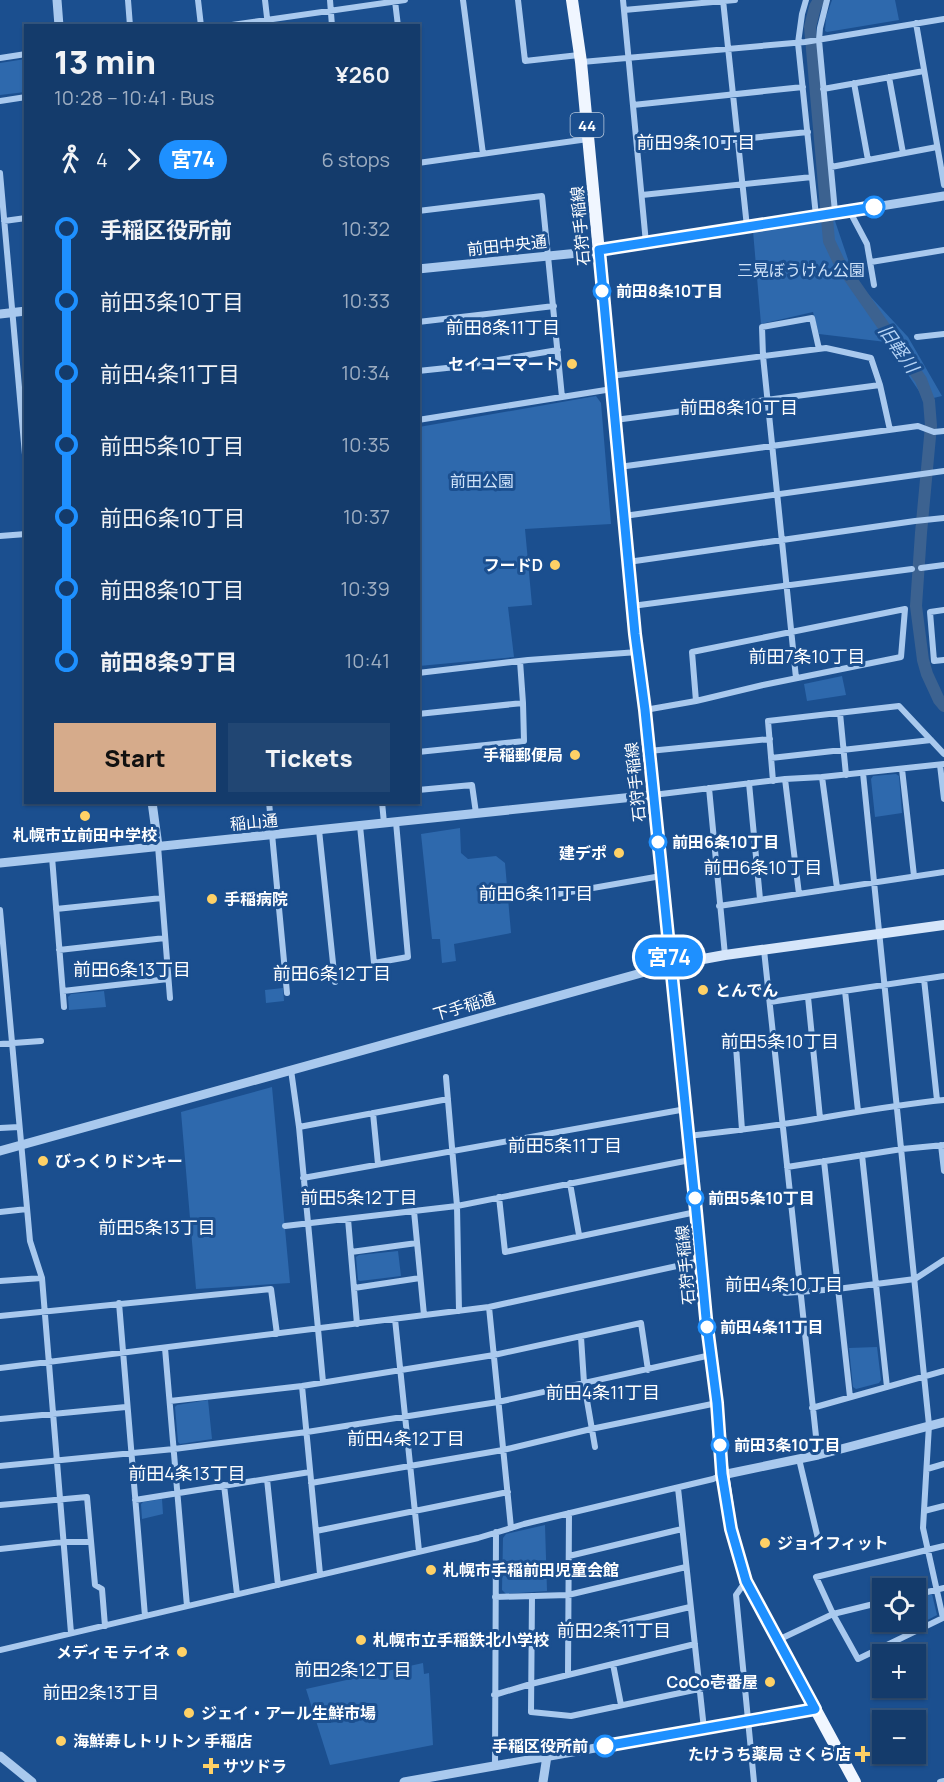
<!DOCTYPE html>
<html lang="en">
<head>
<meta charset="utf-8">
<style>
	:root { --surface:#143b6b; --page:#214673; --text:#f1f3f6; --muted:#9dadc1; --line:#33557e; --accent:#d6ab8b }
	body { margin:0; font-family:Manrope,"Noto Sans JP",sans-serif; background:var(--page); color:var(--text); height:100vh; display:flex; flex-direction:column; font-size:22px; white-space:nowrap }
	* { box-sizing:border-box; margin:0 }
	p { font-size:20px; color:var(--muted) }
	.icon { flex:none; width:33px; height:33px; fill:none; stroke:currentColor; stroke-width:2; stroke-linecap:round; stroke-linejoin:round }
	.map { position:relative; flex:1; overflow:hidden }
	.panel { position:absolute; left:24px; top:24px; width:396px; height:780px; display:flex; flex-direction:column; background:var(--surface); border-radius:0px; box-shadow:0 2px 4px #0004,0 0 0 2px var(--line) }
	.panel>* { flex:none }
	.badge { padding:0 12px; border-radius:20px; font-size:21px; line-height:39px }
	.tools { position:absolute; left:872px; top:1578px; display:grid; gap:12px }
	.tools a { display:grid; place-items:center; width:54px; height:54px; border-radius:0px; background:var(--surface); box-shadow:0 2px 4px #0004,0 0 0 2px var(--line); font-size:30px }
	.map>.badge { position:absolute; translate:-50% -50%; box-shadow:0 0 0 3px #fff }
	.legs { display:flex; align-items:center; gap:9px; height:66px; padding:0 30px; font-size:20px }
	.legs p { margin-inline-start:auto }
	.summary { display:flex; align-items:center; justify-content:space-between; height:102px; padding:0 30px }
	h1 { font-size:33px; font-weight:800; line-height:45px }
	.action { display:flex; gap:12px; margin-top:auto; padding:12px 30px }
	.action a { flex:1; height:69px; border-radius:0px; background:var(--accent); color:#111; font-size:24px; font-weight:800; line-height:69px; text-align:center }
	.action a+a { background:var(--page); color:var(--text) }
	ul { padding:0 30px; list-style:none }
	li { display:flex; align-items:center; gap:21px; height:72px; font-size:22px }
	li i { display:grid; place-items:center; width:9px; height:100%; margin:0 8px; background:currentColor }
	li i::after { content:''; width:15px; height:15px; margin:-8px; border:4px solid; border-radius:50%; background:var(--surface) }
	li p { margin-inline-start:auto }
	li:first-child i { background:linear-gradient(#0000 50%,currentColor 0) }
	li:last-child i { background:linear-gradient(currentColor 50%,#0000 0) }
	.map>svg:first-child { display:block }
</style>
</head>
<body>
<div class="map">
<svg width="944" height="1782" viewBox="0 0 944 1782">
	<rect width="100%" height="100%" fill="#1b4f8f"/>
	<path fill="#2e69ad" d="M832 0H895L899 20 827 32 825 31 826 17Z
		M25 59V92L0 95V63Z
		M835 221 855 280 908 337 942 396 925 400 886 342 819 334 813 312 761 324 753 231Z
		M596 396 601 403 611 524 525 529 532 605 508 607 514 657 419 666V427Z
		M842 676 846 695 807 701 804 684Z
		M896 774 899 776 902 813 875 817 871 779 873 776Z
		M460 828 461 853 468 859 496 856 505 863 511 933 454 944 456 961 442 963 440 939H432L421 834Z
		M283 988 284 1001 266 1003 265 990Z
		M104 991 106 1007 69 1010 68 997 71 994Z
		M272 1087 290 1283 196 1289 181 1112Z
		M398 1251 401 1276 360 1281 358 1280 356 1257 359 1255Z
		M877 1347 881 1380 879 1383 856 1389 853 1387 849 1348Z
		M208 1400 212 1439 180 1444 178 1442 175 1407 177 1405Z
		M162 1499 163 1514 142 1519 141 1504 143 1502Z
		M545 1525 547 1591 506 1594 502 1590 503 1538 506 1534Z
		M932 1594 937 1615 916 1626 914 1622 915 1599Z
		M423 1663 424 1674 429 1673 433 1745 330 1765 306 1689Z"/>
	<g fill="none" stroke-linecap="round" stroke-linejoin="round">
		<path stroke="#3c6290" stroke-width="12" d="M819 0 815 7 810 27 829 241 839 262 921 380 929 401 931 426 921 533 916 606 923 660 927 674 939 700 944 706"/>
		<path stroke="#a9c9ee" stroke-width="6" d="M128 0 130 26
			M198 0 201 26
			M265 0 268 26
			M330 0 332 26
			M463 0 483 154
			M518 0 525 61 579 55
			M623 0 646 243
			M723 0 747 227
			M806 0 802 14 798 43 816 216
			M827 0 820 28 819 40 835 212
			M395 1 398 26
			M624 10 735 0
			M916 23 944 185
			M225 26 405 0
			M0 58 26 54
			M582 62 805 42 944 19
			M889 77 903 153
			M854 83 868 160
			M823 89 924 71
			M0 101 26 97
			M633 105 803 87
			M637 150 808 132
			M418 163 588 139
			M831 167 937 147
			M0 173 26 466
			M642 195 812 177
			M849 210 867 244 874 285
			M418 211 542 196 562 397
			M4 221 26 218
			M871 262 944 250
			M418 322 554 306
			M917 337 944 334
			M418 371 456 367 558 350
			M611 376 826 348 871 358 880 385 890 430
			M418 420 612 389
			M615 420 880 385
			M619 467 918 426 934 432 944 431
			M624 516 944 471
			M0 536 26 534
			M628 562 915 521 944 518
			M921 568 944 565
			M632 606 912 569
			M944 610 930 612 934 661 944 660
			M418 673 528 660 638 652
			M796 678 763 356 762 327 812 318 819 349
			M645 710 696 701 763 685 901 657 905 609 692 652 696 701
			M840 713 846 775
			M418 714 523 703 520 661
			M649 751 770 739
			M418 752 524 741 523 703
			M771 758 931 740
			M940 765 944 799
			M902 769 914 876
			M863 773 929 1425 923 1528 943 1618 858 1659 833 1614 816 1577 927 1550 944 1546
			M822 777 837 888
			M785 779 799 894
			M773 781 768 721 899 706 944 754
			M749 783 760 899
			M709 788 725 955
			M418 790 472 785 476 813
			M653 795 785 779 822 777 944 764
			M269 802 287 993
			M382 802 384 823
			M269 803 278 802
			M360 826 374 963 408 957 396 822
			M319 830 335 982
			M158 846 170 998
			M52 857 64 1007
			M553 895 661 876
			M719 906 944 872
			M56 909 162 898
			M0 910 30 1241 42 1278 71 1633
			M59 950 165 938
			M764 950 818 1455
			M924 979 937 1100
			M63 991 168 979
			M845 991 858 1111
			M808 997 820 1118
			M770 1002 944 976
			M0 1044 41 1041
			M291 1070 299 1127 323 1382
			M446 1077 457 1206 459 1311
			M373 1113 378 1164
			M299 1127 448 1099
			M0 1128 19 1127
			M742 1130 736 1046 773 1040
			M688 1136C733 1131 777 1126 821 1118 862 1111 902 1104 944 1100
			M941 1145 944 1171
			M862 1155 887 1387
			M824 1161 850 1397
			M787 1167 902 1149 944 1145
			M303 1178 686 1109
			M570 1183 579 1235
			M499 1197 505 1252 696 1212
			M414 1211 424 1315
			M0 1212 27 1209
			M348 1219 357 1324
			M285 1226 457 1206 690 1160
			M351 1252 417 1243
			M0 1281 42 1278
			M354 1288 420 1278
			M785 1293 837 1289 915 1279 944 1260
			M119 1303 145 1616
			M489 1307 511 1528
			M0 1316 271 1289 277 1334
			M395 1319 419 1551
			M581 1337 584 1383 595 1447
			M165 1348 187 1606
			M0 1368 489 1307 700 1261
			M302 1386 320 1574
			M170 1401 302 1386 494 1355 641 1323 648 1370
			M812 1408 944 1371
			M0 1419 126 1407
			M799 1459 819 1543
			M0 1466 174 1449 307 1432 498 1402 711 1355
			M927 1469 944 1464
			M267 1479 278 1585
			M311 1483 503 1450 591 1429 717 1403
			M224 1485 237 1594
			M678 1488 704 1729
			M135 1500 310 1472
			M0 1505 87 1497 95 1585 102 1589 105 1626
			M924 1511 944 1506
			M316 1531 508 1492
			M0 1549 63 1542H91
			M569 1556 682 1529
			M746 1581 736 1595 754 1782
			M915 1595 944 1588
			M532 1596 531 1712 571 1716 699 1689 743 1677
			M495 1597 568 1595 686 1567
			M568 1636 690 1607
			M778 1640 833 1614 882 1602
			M0 1650 478 1538 524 1524 713 1479 722 1475
			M613 1664 621 1705
			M568 1675 569 1513
			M494 1695 531 1684 695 1644
			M495 1766 496 1532
			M940 1782 944 1781"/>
		<path stroke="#a9c9ee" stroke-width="9" d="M57 0 59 26
			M418 269 599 251 944 196
			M0 314 26 311
			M152 802 158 846
			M0 863 653 795
			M0 1151 670 965
			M722 1475 818 1455 944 1422
			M0 1756 32 1782
			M404 1782 815 1709
			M543 1782 547 1756"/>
		<path stroke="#d6e6fa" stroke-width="10" d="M670 965 725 955 944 925"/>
		<path stroke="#f0f6ff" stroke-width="12" d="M572 0 581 62 635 634 645 710 696 1211 706 1318 717 1403 721 1459 731 1529 746 1581 855 1782"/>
	</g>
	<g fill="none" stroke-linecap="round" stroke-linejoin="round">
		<defs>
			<path id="line-1" d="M605 1746 815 1709 746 1581 731 1529 722 1474 717 1403 706 1318 696 1211 645 710 635 634 599 250 874 207"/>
		</defs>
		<use href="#line-1" stroke="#fff" stroke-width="14"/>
		<use href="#line-1" stroke="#1e90ff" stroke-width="9"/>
	</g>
	<g fill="#fff" stroke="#1e90ff" stroke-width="3">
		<circle cx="874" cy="207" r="10"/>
		<circle cx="602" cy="291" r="8"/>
		<circle cx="658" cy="842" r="8"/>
		<circle cx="695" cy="1198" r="8"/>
		<circle cx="707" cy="1327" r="8"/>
		<circle cx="720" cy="1445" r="8"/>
		<circle cx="605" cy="1746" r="10"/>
	</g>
	<g fill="#ffd166" stroke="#1b4f8f" stroke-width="2">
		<circle cx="572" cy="364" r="6"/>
		<circle cx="555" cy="565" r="6"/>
		<circle cx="575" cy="755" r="6"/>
		<circle cx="85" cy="816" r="6"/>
		<circle cx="619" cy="853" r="6"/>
		<circle cx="212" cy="899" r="6"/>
		<circle cx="703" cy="990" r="6"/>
		<circle cx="43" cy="1161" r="6"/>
		<circle cx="765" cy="1543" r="6"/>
		<circle cx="431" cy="1570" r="6"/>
		<circle cx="361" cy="1640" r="6"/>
		<circle cx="182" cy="1652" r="6"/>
		<circle cx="770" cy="1682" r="6"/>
		<circle cx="189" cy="1713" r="6"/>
		<circle cx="61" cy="1741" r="6"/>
		<path d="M860 1745h6v6h6v6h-6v6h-6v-6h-6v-6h6z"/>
		<path d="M208 1757h6v6h6v6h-6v6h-6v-6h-6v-6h6z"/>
	</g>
	<g text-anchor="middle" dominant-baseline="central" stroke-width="6" stroke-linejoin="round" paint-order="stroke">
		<rect fill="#1b4f8f" stroke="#bbcadd" stroke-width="1.5" x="570.5" y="113" width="33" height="24" rx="4.5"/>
		<g font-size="15" font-weight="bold" fill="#fff">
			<text x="587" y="125">44</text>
		</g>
		<g font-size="16" fill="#fff" stroke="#1b4f8f">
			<text transform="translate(580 226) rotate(-95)">石狩手稲線</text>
			<text transform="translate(507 245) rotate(-6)">前田中央通</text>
			<text transform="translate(635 782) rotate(-96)">石狩手稲線</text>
			<text transform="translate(254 822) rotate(-5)">稲山通</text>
			<text transform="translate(464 1006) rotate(-16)">下手稲通</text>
			<text transform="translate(685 1265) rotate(-95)">石狩手稲線</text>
		</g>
		<g font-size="16" fill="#cfe3fa" stroke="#1b4f8f">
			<text x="801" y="270">三晃ぼうけん公園</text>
			<text x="482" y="481">前田公園</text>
		</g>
		<g font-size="16" font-weight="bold" fill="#fff" stroke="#1b4f8f" text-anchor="start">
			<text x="616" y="291">前田8条10丁目</text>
			<text x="672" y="842">前田6条10丁目</text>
			<text x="708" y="1198">前田5条10丁目</text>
			<text x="720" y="1327">前田4条11丁目</text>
			<text x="734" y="1445">前田3条10丁目</text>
			<text x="588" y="1746" text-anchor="end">手稲区役所前</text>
		</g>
		<g font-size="16" font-weight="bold" fill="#fff" stroke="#1b4f8f" text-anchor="start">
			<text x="560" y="364" text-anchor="end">セイコーマート</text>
			<text x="543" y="565" text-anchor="end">フードD</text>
			<text x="563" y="755" text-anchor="end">手稲郵便局</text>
			<text x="85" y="835" text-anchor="middle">札幌市立前田中学校</text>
			<text x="607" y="853" text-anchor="end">建デポ</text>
			<text x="224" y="899">手稲病院</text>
			<text x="715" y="990">とんでん</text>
			<text x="55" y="1161">びっくりドンキー</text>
			<text x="777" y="1543">ジョイフィット</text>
			<text x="443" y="1570">札幌市手稲前田児童会館</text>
			<text x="373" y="1640">札幌市立手稲鉄北小学校</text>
			<text x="170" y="1652" text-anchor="end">メディモ テイネ</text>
			<text x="758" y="1682" text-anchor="end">CoCo壱番屋</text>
			<text x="201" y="1713">ジェイ・アール生鮮市場</text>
			<text x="73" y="1741">海鮮寿しトリトン 手稲店</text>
			<text x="851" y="1754" text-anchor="end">たけうち薬局 さくら店</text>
			<text x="223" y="1766">サツドラ</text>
		</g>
		<g font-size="18" fill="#fff" stroke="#1b4f8f">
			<text x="696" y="142">前田9条10丁目</text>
			<text x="503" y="327">前田8条11丁目</text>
			<text x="739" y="407">前田8条10丁目</text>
			<text x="807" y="656">前田7条10丁目</text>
			<text x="763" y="867">前田6条10丁目</text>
			<text x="536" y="893">前田6条11丁目</text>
			<text x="132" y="969">前田6条13丁目</text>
			<text x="332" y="973">前田6条12丁目</text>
			<text x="780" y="1041">前田5条10丁目</text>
			<text x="565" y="1145">前田5条11丁目</text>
			<text x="359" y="1197">前田5条12丁目</text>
			<text x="157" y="1227">前田5条13丁目</text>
			<text x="784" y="1284">前田4条10丁目</text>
			<text x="603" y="1392">前田4条11丁目</text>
			<text x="406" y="1438">前田4条12丁目</text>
			<text x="187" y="1473">前田4条13丁目</text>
			<text x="614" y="1630">前田2条11丁目</text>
			<text x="353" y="1669">前田2条12丁目</text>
			<text x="101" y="1692">前田2条13丁目</text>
		</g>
		<g font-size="18" font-style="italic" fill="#b5d3f5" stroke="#1b4f8f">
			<text transform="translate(899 348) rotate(55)">旧軽川</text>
		</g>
	</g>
</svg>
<div class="tools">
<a><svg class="icon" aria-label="locate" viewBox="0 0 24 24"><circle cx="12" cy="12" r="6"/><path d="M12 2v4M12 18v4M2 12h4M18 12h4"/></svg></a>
<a>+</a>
<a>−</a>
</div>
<b class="badge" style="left:669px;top:957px;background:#1e90ff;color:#fff">宮74</b>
<section class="panel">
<div class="summary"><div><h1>13 min</h1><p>10:28 – 10:41 · Bus</p></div><b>¥260</b></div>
<div class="legs"><svg class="icon" aria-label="walk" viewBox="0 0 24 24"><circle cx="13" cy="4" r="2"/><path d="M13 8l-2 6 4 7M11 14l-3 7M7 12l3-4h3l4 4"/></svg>4<svg class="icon" aria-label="forward" viewBox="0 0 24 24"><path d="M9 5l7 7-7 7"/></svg><b class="badge" style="background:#1e90ff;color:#fff">宮74</b><p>6 stops</p></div>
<ul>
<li><i style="color:#1e90ff"></i><b>手稲区役所前</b><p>10:32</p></li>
<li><i style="color:#1e90ff"></i><span>前田3条10丁目</span><p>10:33</p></li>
<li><i style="color:#1e90ff"></i><span>前田4条11丁目</span><p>10:34</p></li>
<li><i style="color:#1e90ff"></i><span>前田5条10丁目</span><p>10:35</p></li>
<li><i style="color:#1e90ff"></i><span>前田6条10丁目</span><p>10:37</p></li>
<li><i style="color:#1e90ff"></i><span>前田8条10丁目</span><p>10:39</p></li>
<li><i style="color:#1e90ff"></i><b>前田8条9丁目</b><p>10:41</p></li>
</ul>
<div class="action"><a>Start</a><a>Tickets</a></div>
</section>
</div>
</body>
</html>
